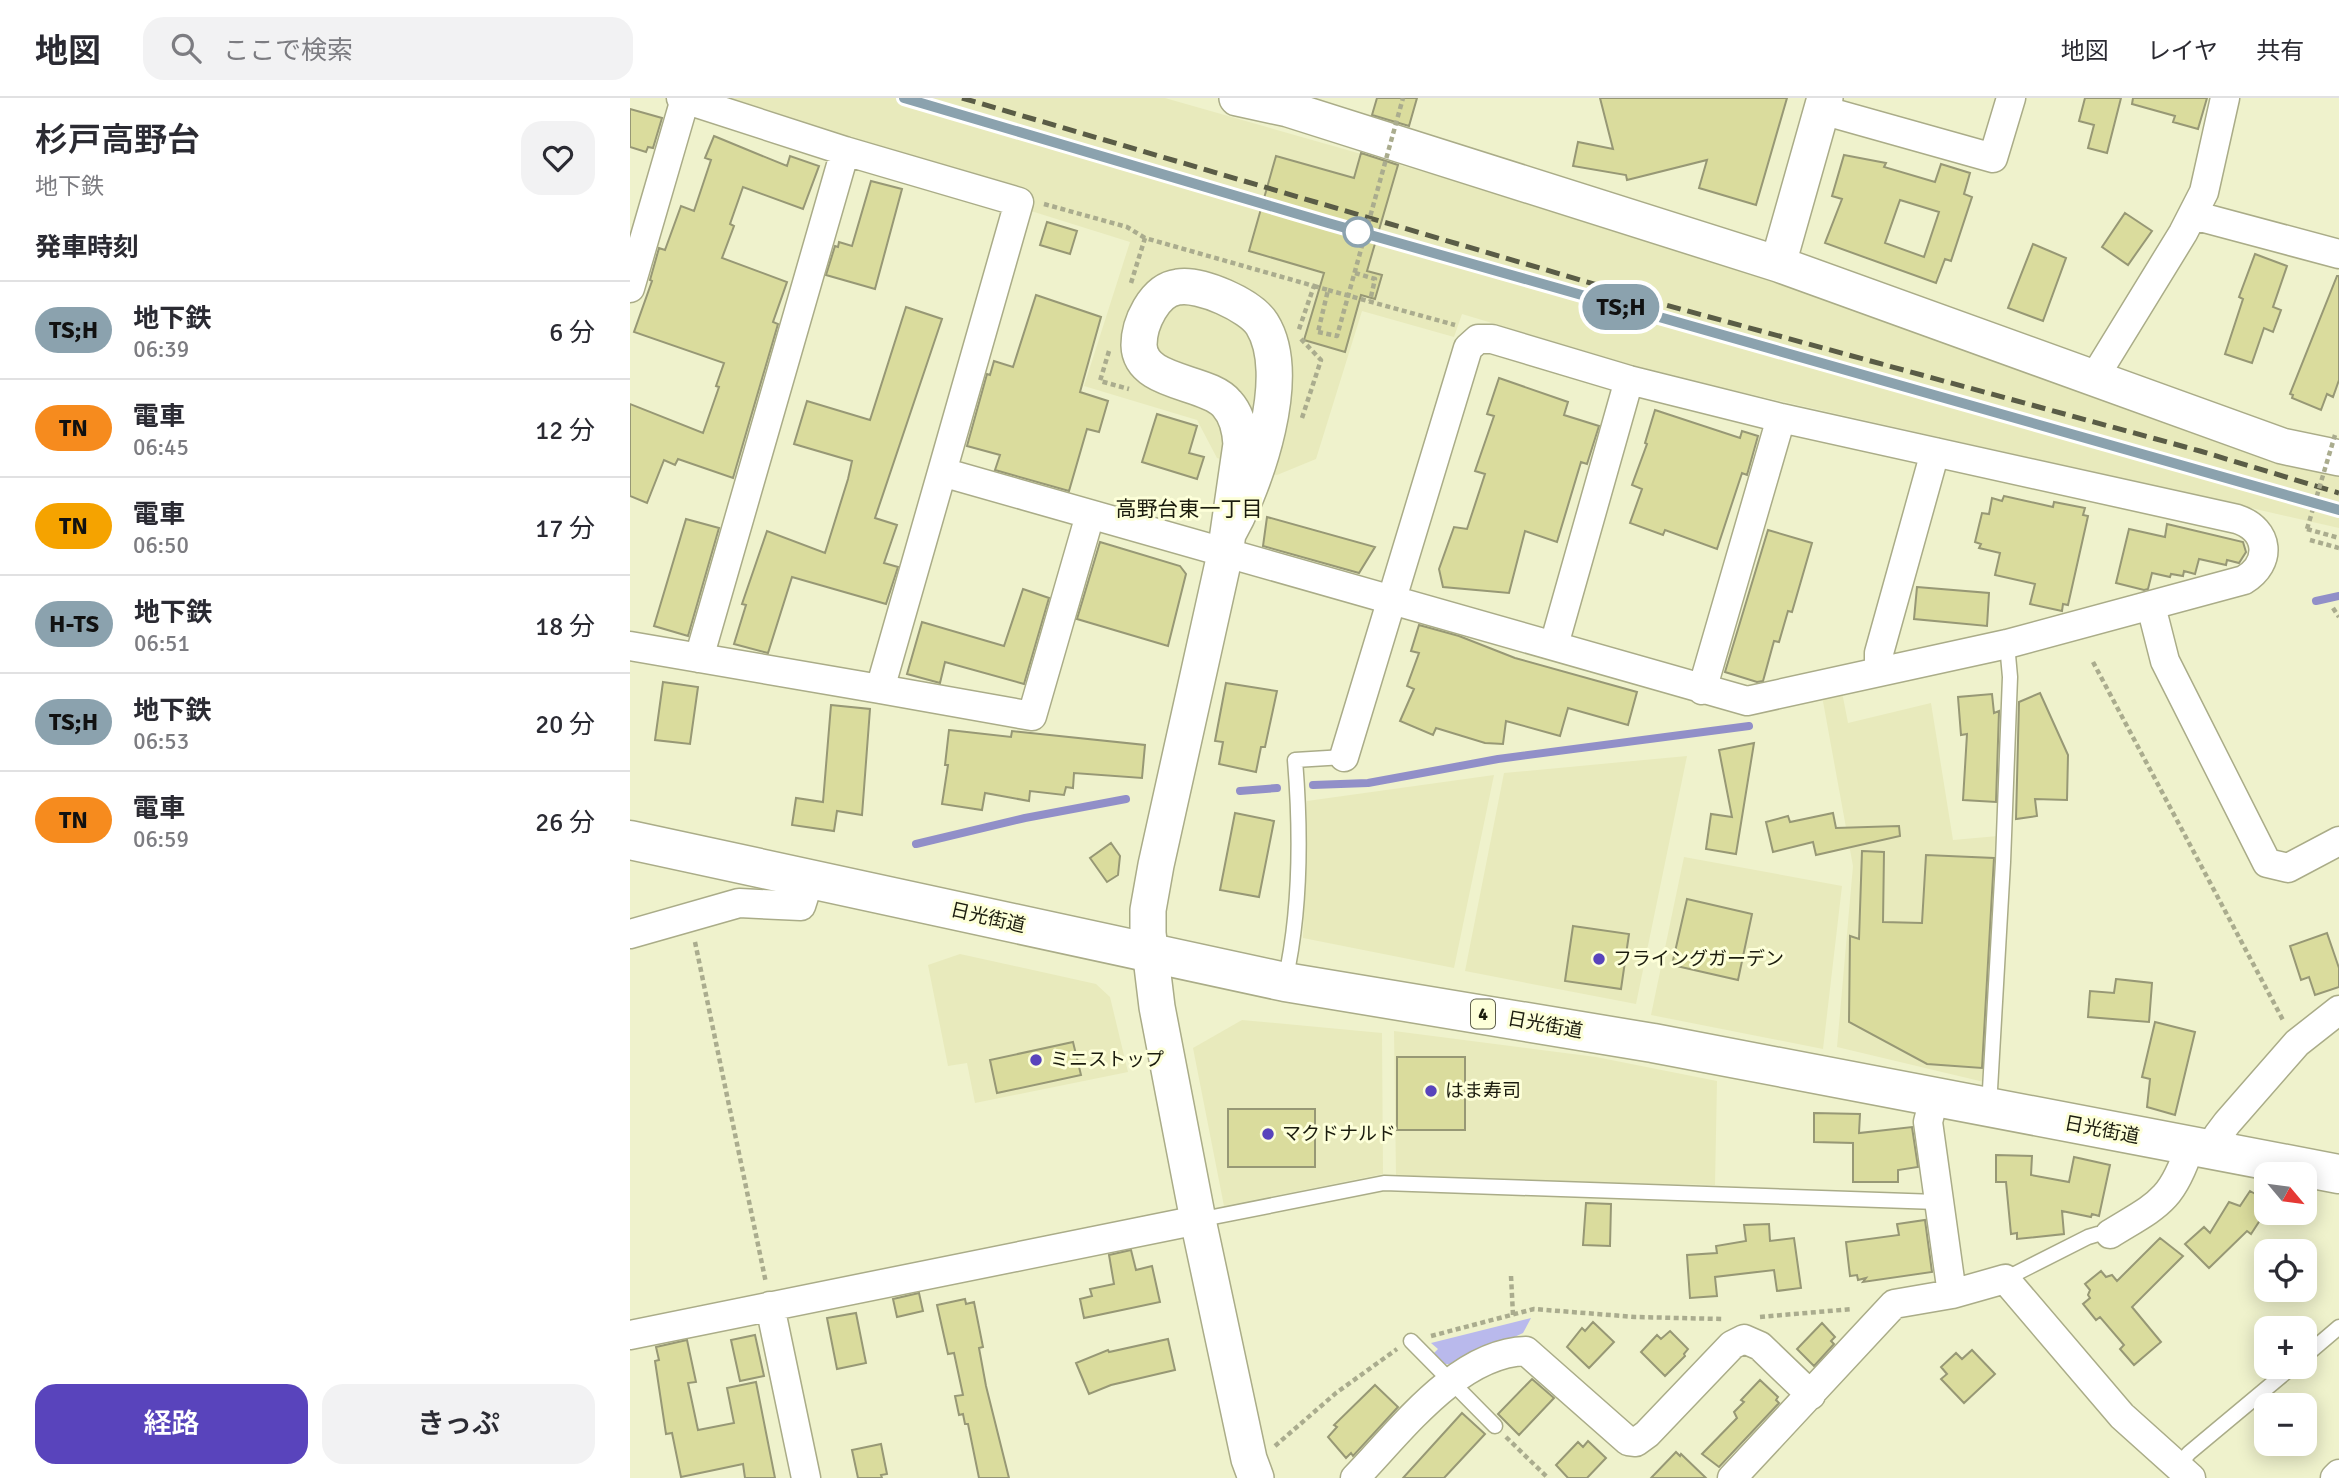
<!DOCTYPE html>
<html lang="ja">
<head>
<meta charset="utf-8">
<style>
	:root { --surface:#fff; --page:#f2f2f3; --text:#2b2b33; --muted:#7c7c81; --line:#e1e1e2; --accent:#5944bc }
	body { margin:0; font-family:Signika,"Noto Sans JP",sans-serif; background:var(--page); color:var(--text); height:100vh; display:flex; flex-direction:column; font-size:26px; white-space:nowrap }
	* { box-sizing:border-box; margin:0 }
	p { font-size:23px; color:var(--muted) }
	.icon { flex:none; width:38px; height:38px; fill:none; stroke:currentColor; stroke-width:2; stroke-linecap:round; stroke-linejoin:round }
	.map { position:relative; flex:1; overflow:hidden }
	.sheet { display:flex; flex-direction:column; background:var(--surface); width:630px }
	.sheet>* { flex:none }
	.badge { padding:0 14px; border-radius:23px; font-size:24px; line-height:46px }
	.needle { width:46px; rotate:119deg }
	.tools { position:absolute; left:1624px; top:1064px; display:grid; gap:14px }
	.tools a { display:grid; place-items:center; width:63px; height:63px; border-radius:14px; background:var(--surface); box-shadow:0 4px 18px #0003; font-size:35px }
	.map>.badge { position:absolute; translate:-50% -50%; box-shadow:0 0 0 4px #fff }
	h2 { padding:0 35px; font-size:26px; line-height:63px }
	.round { display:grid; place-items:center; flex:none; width:74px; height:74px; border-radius:21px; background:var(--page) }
	.summary { display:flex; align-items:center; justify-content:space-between; height:119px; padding:0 35px }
	h1 { font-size:33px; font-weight:600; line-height:52px }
	.cta { display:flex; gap:14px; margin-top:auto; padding:14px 35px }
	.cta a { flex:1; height:80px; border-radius:21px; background:var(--accent); color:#fff; font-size:28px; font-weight:600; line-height:80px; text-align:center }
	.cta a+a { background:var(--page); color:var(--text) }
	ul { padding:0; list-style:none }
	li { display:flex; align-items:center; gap:21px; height:98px; padding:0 35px; border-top:2px solid var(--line) }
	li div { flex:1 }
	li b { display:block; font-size:26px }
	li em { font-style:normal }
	li .badge { min-width:77px; font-weight:700; text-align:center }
	header { display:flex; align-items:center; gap:42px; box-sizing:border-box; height:98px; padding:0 35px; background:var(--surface); border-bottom:2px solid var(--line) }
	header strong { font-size:33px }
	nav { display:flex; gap:38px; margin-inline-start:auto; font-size:24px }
	.search { width:490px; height:63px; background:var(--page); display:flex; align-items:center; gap:18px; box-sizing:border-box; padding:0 24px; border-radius:21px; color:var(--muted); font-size:26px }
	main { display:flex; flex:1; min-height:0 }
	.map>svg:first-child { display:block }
</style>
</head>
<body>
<header>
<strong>地図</strong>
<div class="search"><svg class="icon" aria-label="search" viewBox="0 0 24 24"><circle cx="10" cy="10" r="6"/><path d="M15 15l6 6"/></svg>ここで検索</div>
<nav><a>地図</a><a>レイヤ</a><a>共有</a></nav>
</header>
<main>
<section class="sheet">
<div class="summary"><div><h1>杉戸高野台</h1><p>地下鉄</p></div><a class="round"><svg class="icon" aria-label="heart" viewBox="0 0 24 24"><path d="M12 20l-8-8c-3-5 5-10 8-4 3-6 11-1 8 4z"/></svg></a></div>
<h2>発車時刻</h2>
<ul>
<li><span class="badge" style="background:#8ba2ae;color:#111">TS;H</span><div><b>地下鉄</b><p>06:39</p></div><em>6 分</em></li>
<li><span class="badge" style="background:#f68b1e;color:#111">TN</span><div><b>電車</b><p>06:45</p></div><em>12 分</em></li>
<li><span class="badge" style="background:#f5a300;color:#111">TN</span><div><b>電車</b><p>06:50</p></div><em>17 分</em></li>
<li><span class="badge" style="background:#8ba2ae;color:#111">H-TS</span><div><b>地下鉄</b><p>06:51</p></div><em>18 分</em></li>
<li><span class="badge" style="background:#8ba2ae;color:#111">TS;H</span><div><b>地下鉄</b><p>06:53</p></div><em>20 分</em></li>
<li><span class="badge" style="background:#f68b1e;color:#111">TN</span><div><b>電車</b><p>06:59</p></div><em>26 分</em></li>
</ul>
<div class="cta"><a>経路</a><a>きっぷ</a></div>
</section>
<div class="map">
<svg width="1709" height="1380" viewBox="0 0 1709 1380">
	<rect width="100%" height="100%" fill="#eff2cc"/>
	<path fill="#e8eabc" d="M91 0H535L889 101 1189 196 1628 353 1709 379V430L1031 276 832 216 824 239 732 213 686 361 647 377 587 360 567 322 454 288 500 144 401 113 393 91 131 15Z
		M1212 594 1218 625 1301 605 1323 742 1368 738 1354 984 1207 949 1223 768 1192 598Z
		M1057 658 1006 906 835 873 874 675Z
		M864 677 824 870 673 840 677 703Z
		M1054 759 1212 788 1193 951 1021 917Z
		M330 856 466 886 480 899 498 974 345 1005 337 965 318 968 298 867Z
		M612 922 752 935 753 1076 594 1108 563 950Z
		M764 933 966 959 1087 983 1085 1087 847 1082 766 1077Z"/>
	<path fill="#b9b9ec" d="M901 1220 893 1235 825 1267 815 1266 804 1255 808 1251 801 1245Z"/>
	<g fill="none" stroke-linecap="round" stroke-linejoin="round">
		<path stroke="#918fc8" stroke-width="8" d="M1686 503 1709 498
			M683 687 738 685 868 661 1119 628
			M610 693 647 690
			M286 746 395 720 496 701"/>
	</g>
	<path fill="#dadc9d" stroke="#979875" stroke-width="2" fill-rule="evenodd" d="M747 0H787L779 28 742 17Z
		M970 0H1157L1126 107 1069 90 1077 62 997 82 996 77 943 68 948 44 983 51Z
		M1455 0H1491L1477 55 1458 50 1464 27 1449 23Z
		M1503 0H1577L1568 31 1543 24 1545 18 1502 6Z
		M0 11 32 20 23 50 18 49 16 54 0 49Z
		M84 38 157 68 160 58 189 68 173 111 113 89 100 126 104 128 92 160 157 184 143 224 148 226 103 380 48 361 45 367 34 362 17 405 0 398V306L73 335 89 289 86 288 94 265 4 234 22 183 20 182 29 150 35 152 51 108 64 113 81 62 75 60Z
		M731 55 768 67 737 173 752 177 745 201 731 197 715 254 674 242 694 175 619 153 646 58 724 80Z
		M1214 57 1256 65 1254 69 1305 84 1311 66 1340 75 1334 96 1342 99 1321 163 1315 161 1306 185 1195 145 1212 101 1202 98ZM1270 102 1309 114 1294 159 1255 145Z
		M241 83 272 91 245 191 196 177 205 148 208 149 209 144 222 148Z
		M1495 115 1522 133 1498 167 1472 149Z
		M417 124 447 133 440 156 410 147Z
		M1403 146 1436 160 1413 223 1378 210Z
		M1625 156 1657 168 1643 209 1651 212 1643 234 1634 230 1622 265 1595 256 1613 201 1609 199Z
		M1707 178H1709V282L1703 299 1697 296 1691 312 1662 300 1663 297 1660 296Z
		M406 197 471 219 450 294 478 303 469 334 457 331 439 393 365 372 370 357 337 348 357 276 360 277 364 263 383 269Z
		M276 209 312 221 245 420 267 427 254 465 268 469 256 506 162 479 138 555 104 546 116 507 112 506 137 433 195 455 218 381 222 363 164 346 177 303 240 322Z
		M869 280 938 304 934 317 969 328 957 366 951 364 927 444 895 433 879 495 813 489 809 471 824 429 837 431 855 376 845 373 864 318 857 316Z
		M1025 312 1110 340 1112 333 1128 338 1117 377 1112 375 1087 451 1035 432 1033 437 1000 425 1012 391 1002 387 1017 346 1015 345Z
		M527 316 567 328 559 355 574 359 567 381 512 364Z
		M1374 398 1423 409 1424 404 1455 410 1453 417 1458 418 1438 507 1433 506 1432 513 1400 506 1405 486 1365 477 1370 455 1349 450 1351 446 1345 444 1352 415 1359 416 1362 400 1372 403Z
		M637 419 745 449 729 475 633 448Z
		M56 421 89 430 58 538 24 528Z
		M1537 426 1613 444 1616 454 1609 465 1597 462 1596 467 1569 461 1565 476 1554 473 1553 478 1541 476 1540 479 1522 475 1518 491 1514 492 1486 485 1499 431 1535 439Z
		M1138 432 1182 445 1162 514 1158 513 1149 544 1144 543 1133 583 1127 584 1095 574Z
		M470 444 550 468 556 476 538 548 447 521Z
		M1287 489 1359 495 1357 528 1284 521Z
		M393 491 419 500 394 586 315 564 310 585 277 576 292 524 374 548Z
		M789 527 829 538 885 560 1007 594 998 627 938 610 930 638 876 623 873 646 855 645 806 630 803 637 770 623 784 591 777 588 789 555 781 553Z
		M33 584 68 589 60 646 25 642Z
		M596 585 647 593 635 649H631L626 674 589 666 593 644 585 643Z
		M1410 595 1438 657 1437 702 1405 701 1407 718 1386 721 1389 604Z
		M1362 596 1364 615 1369 613 1366 704 1333 702 1337 636 1331 637 1328 599Z
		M201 607 240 611 232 717 207 713 204 733 162 727 166 700 193 704Z
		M319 632 381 639 382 633 515 647 512 680 444 675 443 690 436 689 434 697 400 693 399 703 355 695 352 712 312 706 318 667H315Z
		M1124 645 1106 756 1076 751 1081 716 1102 719 1089 652Z
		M605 715 644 723 629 799 590 792Z
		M1203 715 1206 730 1269 728 1270 738 1186 757 1183 744 1143 754 1136 724 1158 718 1160 724Z
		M481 745 490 758 488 777 477 784 460 760Z
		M1232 753 1254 754 1253 824 1292 825 1296 757 1364 760 1352 970 1297 966 1219 924 1220 838 1229 841Z
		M1057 801 1122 816 1108 882 1042 867Z
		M943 828 999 836 991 891 935 883Z
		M1697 835 1709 870V889L1685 897 1679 879 1671 882 1660 848Z
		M1486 881 1522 885 1519 924 1458 919 1460 893 1484 895Z
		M1525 924 1565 934 1545 1017 1517 1009 1520 981 1512 979Z
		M443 944 451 977 367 995 360 962Z
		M767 959H835V1032H767Z
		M598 1011H685V1069H598Z
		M1184 1015 1230 1016 1229 1035 1282 1029 1288 1069 1268 1072V1084H1223V1045L1184 1044Z
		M1366 1057 1402 1058 1401 1077 1439 1084 1444 1059 1480 1067 1469 1118 1462 1116 1461 1119 1432 1113 1434 1136 1387 1141V1135L1381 1136 1376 1084H1366Z
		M1620 1093 1636 1102V1113L1621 1136 1617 1133 1579 1170 1555 1146 1574 1129 1580 1135 1599 1104 1610 1108Z
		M956 1105 981 1106 980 1148 953 1147Z
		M1295 1122 1302 1174 1233 1184 1236 1180 1228 1182 1227 1177 1220 1178 1216 1144 1269 1137 1267 1126Z
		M1139 1126 1140 1143 1164 1140 1171 1190 1147 1193 1144 1172 1085 1179 1087 1198 1060 1200 1057 1157 1087 1155 1086 1148 1116 1143 1114 1127Z
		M1530 1140 1553 1158 1502 1209 1531 1244 1504 1267 1490 1251 1494 1247 1470 1219 1466 1222 1453 1206 1460 1200 1458 1197 1460 1192 1455 1186 1471 1173 1476 1179 1482 1177 1487 1183Z
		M501 1152 506 1172 522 1168 530 1204 454 1220 450 1201 462 1198 460 1191 484 1186 479 1157Z
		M289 1195 293 1213 267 1219 263 1201Z
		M335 1201 336 1206 344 1204 353 1249 349 1250 356 1288 379 1380H349L338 1326H335L333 1316 329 1317 325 1298 333 1297 324 1255 318 1256 307 1207Z
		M226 1215 236 1265 207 1271 197 1220Z
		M963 1224 984 1244 959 1270 937 1249 952 1230 955 1233Z
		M1192 1225 1205 1239 1201 1243 1204 1246 1184 1268 1167 1251Z
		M1040 1233 1058 1251 1054 1256 1055 1258 1035 1278 1011 1254 1027 1237 1031 1241Z
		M125 1237 134 1278 110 1283 101 1242Z
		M538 1241 545 1272 481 1287 459 1296 446 1265 478 1252 479 1254Z
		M57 1242 66 1284 58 1285 68 1332 104 1325 97 1290 126 1284 145 1380H115L113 1366 51 1379 42 1335 36 1336 25 1263 29 1262 26 1249Z
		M1342 1252 1365 1276 1334 1305 1311 1281 1317 1276 1311 1269 1326 1255 1332 1261Z
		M902 1281 924 1300 889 1337 868 1316Z
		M1130 1282 1148 1299 1146 1302 1149 1305 1089 1369 1072 1356 1107 1320 1104 1314 1114 1304 1111 1302Z
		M745 1287 768 1309 723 1358 721 1355 716 1360 698 1339 707 1329 704 1327Z
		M832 1315 855 1336 814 1380H773Z
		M958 1343 976 1360 957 1380H938L926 1367 948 1344 953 1349Z
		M251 1346 257 1376 251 1377 252 1380H228L222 1352Z
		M1046 1354 1050 1358 1051 1356 1076 1380H1021Z"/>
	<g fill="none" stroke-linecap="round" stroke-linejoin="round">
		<defs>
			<path id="service" d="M655 883C671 812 671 735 665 662L714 659
				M1359 1009 1373 764 1380 579 1377 546
				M568 1122 754 1085 1307 1104
				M1375 1181 1458 1139 1468 1136H1480
				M781 1243 865 1328
				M1675 1258 1709 1229
				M1547 1369 1559 1355 1662 1269"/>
			<path id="minor" d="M51 0 215 53 389 104 312 374 1117 603 1377 546 1614 482C1642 465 1640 432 1607 421L1151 320 999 282 862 241H848L838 250 714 659
				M1192 12 1363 60 1381 0
				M1563 117 1709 156
				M0 190 55 1
				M1464 280 1553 135 1574 94 1595 0
				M1521 508 1535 563 1637 765 1658 770 1709 743
				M924 547 999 282
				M0 548 250 591 312 374
				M69 560 215 53
				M1249 574V555L1305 354
				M250 591 402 618 460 417
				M1072 592 1151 320
				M0 836 109 805 171 808 180 780
				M1304 1000 1298 1024 1322 1196 1375 1181 1492 1318 1561 1380
				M1583 1053 1588 1037 1597 1025 1667 945 1709 912
				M1480 1136C1527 1107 1542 1104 1560 1048
				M140 1208 176 1380
				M0 1237 568 1122
				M725 1380C770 1334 827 1255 896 1253L998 1343 1006 1344 1017 1336 1102 1247 1114 1241 1130 1248 1181 1297
				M1102 1380 1264 1206 1322 1196
				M1705 1380 1709 1376"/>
			<path id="tertiary" d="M607 0 658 11 1148 166 1652 348 1709 360
				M1148 166 1195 0
				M599 434C626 386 664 277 632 226 620 207 570 185 548 189 524 192 509 226 509 247 510 287 578 282 597 306 607 317 610 331 611 346L595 456 526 767 518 812V835L527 909 568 1122 619 1361 626 1380"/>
			<path id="trunk" d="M0 742 655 884 1023 945 1709 1076"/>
		</defs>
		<use href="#service" stroke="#aaac88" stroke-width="17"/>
		<use href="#minor" stroke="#aaac88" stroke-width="31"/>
		<use href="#tertiary" stroke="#aaac88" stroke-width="38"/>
		<use href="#trunk" stroke="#aaac88" stroke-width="41"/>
		<path stroke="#aaac8e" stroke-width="4.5" stroke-dasharray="5 3.5" stroke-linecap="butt" d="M414 106 497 129 515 140
			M726 127 737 129
			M725 175 745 181 740 203
			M501 185 515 140 684 188 668 234
			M684 188 698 192 688 234
			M698 192 825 227
			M671 241 691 262 671 323
			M479 253 470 283 499 291
			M1677 431 1709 440
			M1680 442 1709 450
			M1703 510 1709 519
			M1463 564 1654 924
			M65 844 136 1185
			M881 1178 883 1217
			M1130 1219 1222 1211
			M801 1238 904 1211 1005 1219 1093 1221
			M876 1339 918 1380
			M645 1348 706 1295 767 1251"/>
		<use href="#service" stroke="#fff" stroke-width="14"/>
		<use href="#minor" stroke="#fff" stroke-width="28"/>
		<use href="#tertiary" stroke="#fff" stroke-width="35"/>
		<use href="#trunk" stroke="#fff" stroke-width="38"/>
		<path stroke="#5a5c46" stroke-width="5" stroke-dasharray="14 7" stroke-linecap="butt" d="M274 0 698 125 1709 412
			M332 0 1032 206 1570 353 1709 395"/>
		<path stroke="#aaac8e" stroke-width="4.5" stroke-dasharray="5 3.5" stroke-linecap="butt" d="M688 234 707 238 773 0
			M1677 431 1705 337"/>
	</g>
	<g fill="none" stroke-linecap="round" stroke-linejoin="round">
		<defs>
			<path id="line" d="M274 0 698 125 1709 412"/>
		</defs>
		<use href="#line" stroke="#fff" stroke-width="16"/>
		<use href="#line" stroke="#8ba2ae" stroke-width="10"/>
	</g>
	<circle fill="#fff" stroke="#8ba2ae" stroke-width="3.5" cx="728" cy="134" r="14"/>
	<g fill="#5944bc" stroke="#fdffd9" stroke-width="2.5">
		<circle cx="969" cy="861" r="7"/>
		<circle cx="406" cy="962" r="7"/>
		<circle cx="801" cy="993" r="7"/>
		<circle cx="638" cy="1036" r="7"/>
	</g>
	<g text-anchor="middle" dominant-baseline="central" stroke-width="6" stroke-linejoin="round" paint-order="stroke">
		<rect fill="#fdffd9" stroke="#5f604b" stroke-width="2" x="841" y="901.5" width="24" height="29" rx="5"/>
		<g font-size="18" font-weight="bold" fill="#1b1c0e">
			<text x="853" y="916">4</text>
		</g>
		<g font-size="19" fill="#1b1c0e" stroke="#fdffd9">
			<text transform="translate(358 820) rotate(13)">日光街道</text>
			<text transform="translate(915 927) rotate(10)">日光街道</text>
			<text transform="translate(1472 1032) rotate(11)">日光街道</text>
		</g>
		<g font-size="19" fill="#1b1c0e" stroke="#fdffd9" text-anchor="start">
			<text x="983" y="861">フライングガーデン</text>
			<text x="420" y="962">ミニストップ</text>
			<text x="815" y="993">はま寿司</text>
			<text x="652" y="1036">マクドナルド</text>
		</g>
		<g font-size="21" fill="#1b1c0e" stroke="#fdffd9">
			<text x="559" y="411">高野台東一丁目</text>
		</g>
	</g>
</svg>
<div class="tools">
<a><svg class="needle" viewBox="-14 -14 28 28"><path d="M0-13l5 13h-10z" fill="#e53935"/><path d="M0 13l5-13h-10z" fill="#7c7c81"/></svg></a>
<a><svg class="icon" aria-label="locate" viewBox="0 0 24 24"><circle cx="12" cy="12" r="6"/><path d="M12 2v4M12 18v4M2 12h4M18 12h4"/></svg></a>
<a>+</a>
<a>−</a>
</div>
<b class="badge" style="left:991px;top:209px;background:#8ba2ae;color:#111">TS;H</b>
</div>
</main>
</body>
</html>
